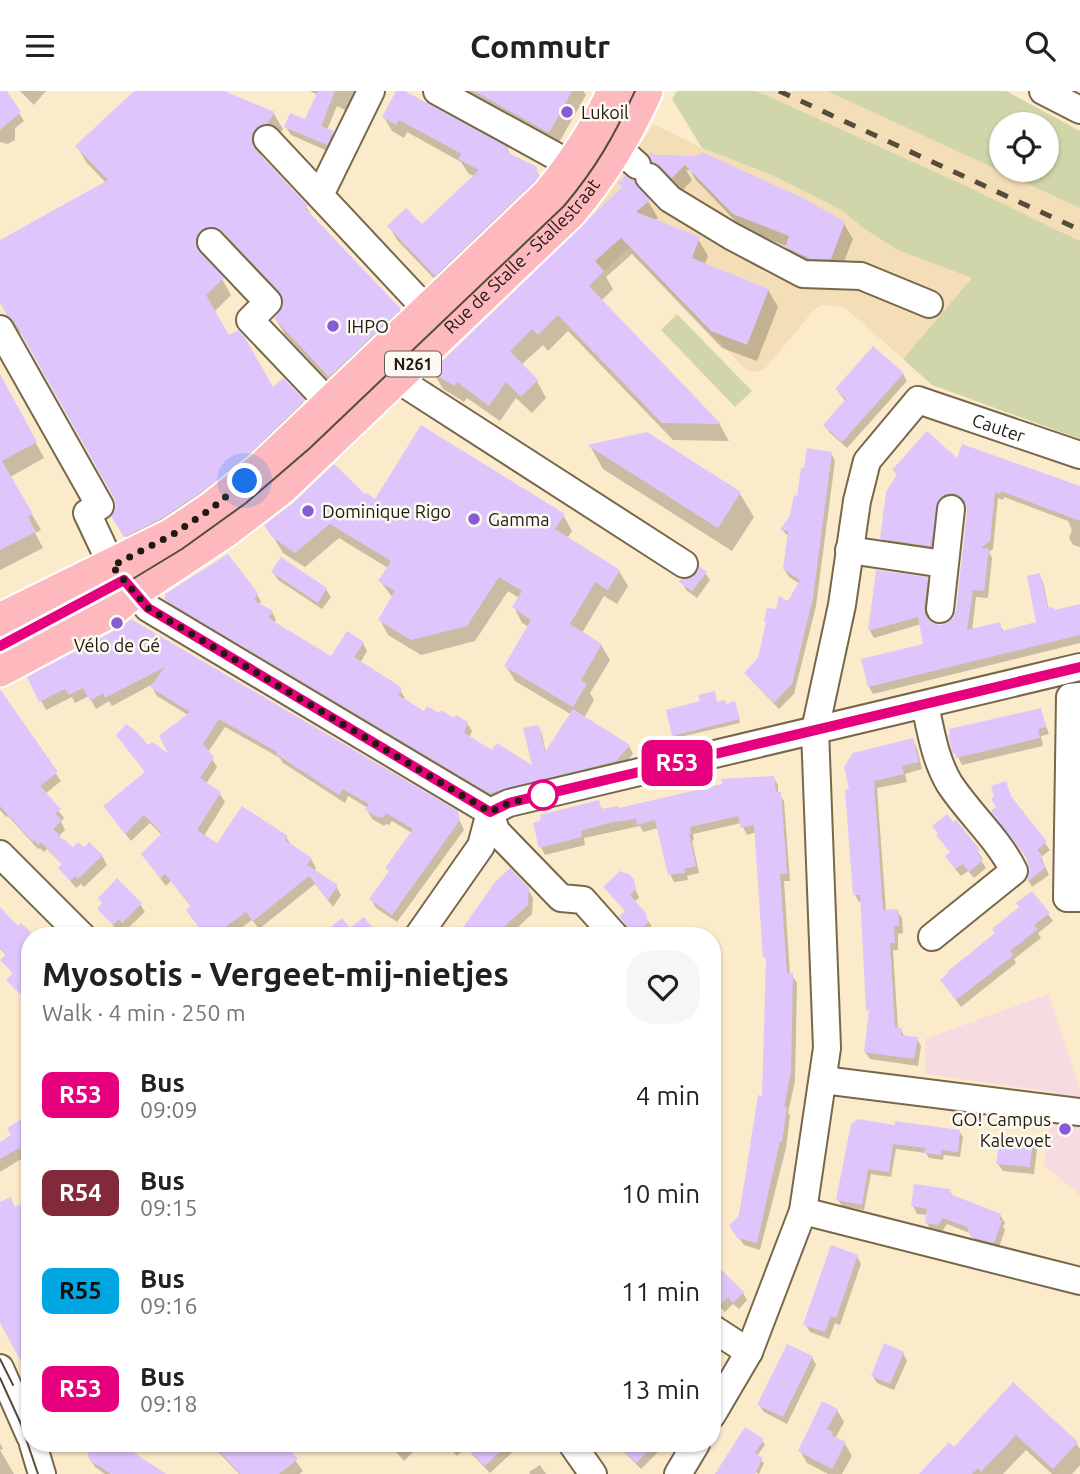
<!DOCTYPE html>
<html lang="en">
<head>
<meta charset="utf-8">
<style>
	:root { --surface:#fff; --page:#f6f6f6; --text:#202124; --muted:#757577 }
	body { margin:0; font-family:Ubuntu,sans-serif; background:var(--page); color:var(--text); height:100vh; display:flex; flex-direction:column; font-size:26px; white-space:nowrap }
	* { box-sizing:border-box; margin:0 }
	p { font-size:23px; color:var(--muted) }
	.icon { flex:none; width:38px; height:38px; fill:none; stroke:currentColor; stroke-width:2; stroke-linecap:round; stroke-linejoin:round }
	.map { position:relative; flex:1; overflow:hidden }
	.details { position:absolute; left:21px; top:836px; width:700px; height:525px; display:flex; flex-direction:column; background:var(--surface); border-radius:28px; box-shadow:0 2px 5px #0004 }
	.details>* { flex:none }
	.badge { padding:0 14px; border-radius:10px; font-size:24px; line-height:46px }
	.controls { position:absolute; left:989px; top:21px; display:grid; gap:14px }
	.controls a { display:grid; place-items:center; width:70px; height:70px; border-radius:50%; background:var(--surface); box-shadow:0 2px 5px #0004; font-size:35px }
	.you { position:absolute; width:35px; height:35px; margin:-18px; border:5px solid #fff; border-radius:50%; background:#1a73e8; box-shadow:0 0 0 10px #1a73e833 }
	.map>.badge { position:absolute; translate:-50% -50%; box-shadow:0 0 0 4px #fff }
	.round { display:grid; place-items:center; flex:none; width:74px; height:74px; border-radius:28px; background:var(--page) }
	.head { display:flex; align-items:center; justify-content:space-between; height:119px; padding:0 21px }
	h1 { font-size:33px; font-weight:700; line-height:52px }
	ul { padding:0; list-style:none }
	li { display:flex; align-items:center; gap:21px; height:98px; padding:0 21px }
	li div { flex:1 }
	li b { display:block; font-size:26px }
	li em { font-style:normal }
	li .badge { min-width:77px; font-weight:700; text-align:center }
	header { display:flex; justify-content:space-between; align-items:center; height:91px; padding:0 21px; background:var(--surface); font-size:32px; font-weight:700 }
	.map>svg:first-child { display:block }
</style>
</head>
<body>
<header><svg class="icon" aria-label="menu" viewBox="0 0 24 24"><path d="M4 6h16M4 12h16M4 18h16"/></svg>Commutr<svg class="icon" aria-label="search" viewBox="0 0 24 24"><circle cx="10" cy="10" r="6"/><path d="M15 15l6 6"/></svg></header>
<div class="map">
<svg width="1080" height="1383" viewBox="0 0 1080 1383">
	<rect width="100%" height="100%" fill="#fcebcb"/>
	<path fill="#f3deb8" d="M757 0H827L1071 112 1080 117V150L964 94Z
		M654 33 702 57 774 85 841 119 866 139 898 159 973 187 903 268 844 216 822 214 814 219 764 279 754 281 745 278 629 157 604 180 570 144 613 93Z"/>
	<path fill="#f6dbe0" d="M1048 903 1080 999V1104L1044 1075 1054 1001 925 983V948Z"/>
	<path fill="#d1d6aa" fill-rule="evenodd" d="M677 0H757L964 94 1080 150V348L932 294 903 268 972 187 898 159 866 139 841 119 774 85 702 57 672 8Z
		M827 0H1006L1080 40V117ZM1001 33H1046V79H1001Z
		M677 223 752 300 735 316 661 239Z"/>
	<path fill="#0003" d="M5 0 24 30 15 37V49L8 53 0 51V3Z
		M20 0H46L34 14Z
		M135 0H220L274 23 283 38 276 49 261 60 260 66 306 116 315 130 400 219 409 235 339 301 285 244 276 228 285 215V210L233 156 209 155 204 167 222 188 231 204 214 221 228 246 272 299 283 289 303 311 313 326 135 461 113 425 117 416 115 407 25 246 18 240 0 208V151L106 92 86 71 77 55Z
		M310 0H362L351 22 337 15 327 39 332 42 337 51 332 62 291 44 286 36 306 30 318 4Z
		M398 0 508 59 511 65 535 77 543 92 444 198 397 149 389 135H422L475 86 468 82 461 71 407 41 404 47 392 40 384 26Z
		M458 0H583L586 4 557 55Z
		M651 64 699 66 844 133 853 148 839 183 796 171 786 155 743 138 696 89 690 79H686L692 89 681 101 663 86Z
		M648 110 658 127 654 130 698 148 708 165 705 173 768 199 778 216 757 270 722 257 632 163 606 186 613 198 601 210 720 334 729 350 673 349 568 240 548 260 543 254 521 274 537 290 546 307 532 322 516 307 500 330 467 307 464 311 443 298 433 281Z
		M903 283 907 290 847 357 830 342 825 335 846 311 837 299Z
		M0 285 44 367 10 386 41 439 35 442 43 457 0 479Z
		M590 355 740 403 754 426 732 460 603 378Z
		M831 362 835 370 816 515 794 603 779 618 751 589 746 582 760 568 778 520 788 513 800 493 789 486 784 478 789 446 782 439 792 425 798 407Z
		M958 370 1080 397V456L1073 454 1069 447 1072 439 1068 430 1004 406 1003 409 998 407 993 458 989 461 992 467 988 507 976 506 972 540 999 533 1004 541 1038 532 1039 484 1043 491 1049 519 1054 521 1080 515V552L873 603 869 596 925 555 921 533 874 547 870 540 878 481 927 488 931 495 928 530 939 535 948 534 954 529 957 521 968 420 967 413 959 409 934 462 886 454 882 447 898 385 894 379Z
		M365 406 375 411 563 424 572 440 567 448 619 480 628 495 617 513 604 505 582 542 601 554 610 569 590 602 594 609 584 627 629 655 633 663 620 678 494 709 171 516 167 508 257 503 261 511 259 514 272 521 276 529 273 533 332 567 363 552 367 560 360 572 400 599 405 607 403 609 425 623 467 632 472 640 469 647 493 662 534 678 538 636 542 643 546 662 572 624 515 590 506 575 529 536 522 532 514 516 519 507 508 500 475 550 421 564 388 544 380 529 393 507 380 490 388 477 339 447 305 476 283 462 267 435Z
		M273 481 326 498 331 506 322 518 278 489Z
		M705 482 710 489 697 507 686 499 682 491Z
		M122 537 456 722 464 739 397 831 376 817 371 808 390 782 387 777 412 742 392 730 389 734 386 733 384 735 372 728 367 719 368 717 348 705 345 712 283 672 280 667 225 636 208 661 217 676 206 693 219 702 225 711 204 745 218 754 286 746 292 755 311 768 316 777 314 780 336 795 341 804 333 816 315 793 259 838 252 829 230 845H206L194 828 192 817 171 790 166 795 143 764 162 744 150 732 131 750 105 716 146 682 148 657 172 667 188 624 157 605 151 594 112 615 109 610 96 618 89 605 75 612 72 606 46 619 29 587Z
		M0 601 61 690 45 703 64 727 61 731 65 739 58 746 73 759H84L102 765 107 774 84 796 81 793 76 797 60 777 63 774 47 758 44 761 40 757 38 758 8 725 6 726 0 719Z
		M717 613 736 616 740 632 676 647 674 644Z
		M1040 619 1049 643 1041 645 1043 655 962 674 958 666Z
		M912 649 917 657 922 678 905 683 907 691 877 697 886 820H897L902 827 903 842 898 843V859H893L898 938 901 939 905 946 917 948 921 955 918 975 870 968 865 961 871 923 868 918 862 811H859L855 804 847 700Z
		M773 686 778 694V703L784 710 790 790H784L790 884H792L797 892 795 990 788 1022 790 1025 786 1057 760 1159 744 1154 735 1142 764 1007 767 870 765 866 757 741 747 744 741 732 693 743 694 749 692 750 699 782 687 785 688 789 674 791 670 783 658 737 643 741 640 735 584 747 585 754 545 764 541 756 598 711 603 720 641 715Z
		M1013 710 1050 759 1041 766 1049 784 1032 796 1028 789 1032 780Z
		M956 731 983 768 981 769 986 777 974 787 968 780 961 785 951 773V762L943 752Z
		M633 792 639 807 634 811 651 834V840L648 845H632L621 826 626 821 605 796Z
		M528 798 533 807 532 823 508 845H462L461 843Z
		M140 813 145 821 127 838 124 835 118 840 99 818Z
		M0 818 18 837 21 834 32 845H30V914L8 889 14 884 3 869 7 865 0 858Z
		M1048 823 1053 830 1038 842 1041 847 1014 868 1016 872 961 916 947 897Z
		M896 1036 959 1040 963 1046 960 1066 944 1064 943 1069 929 1067 926 1062 896 1058 891 1086 871 1083 864 1119 842 1115 838 1109Z
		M13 1045 26 1065 0 1081V1053Z
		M1032 1051 1037 1059 1034 1083 1003 1080 998 1073Z
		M949 1100 953 1105 1000 1124 1005 1132 1003 1135 1005 1139 998 1159 978 1154 972 1143 947 1133 942 1141 931 1140 927 1132 928 1124 917 1123 913 1115Z
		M857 1165 861 1173 840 1234 835 1232 829 1248 810 1241 805 1233Z
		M712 1177 743 1202 747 1209 739 1218 733 1213 725 1221 714 1210 712 1211Z
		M903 1262 907 1270 894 1299 877 1292 873 1285Z
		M812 1266 816 1274 787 1333 764 1321 759 1314Z
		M1013 1294 1076 1352 1080 1358V1374L1072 1383H1052L1026 1359 1003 1383H921L954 1358Z
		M837 1319 844 1331 835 1348 845 1353 852 1365 842 1383H828L807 1372 800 1360Z
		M762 1349 765 1354 757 1365 764 1372 759 1383 749 1378 745 1383H717Z
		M0 1352 3 1358 0 1359 14 1383H0Z
		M96 1353H141L133 1363 163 1383H105L95 1376 90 1368V1362Z
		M211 1353H283L303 1380 299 1383H239Z
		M389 1353H409L414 1360 404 1370Z
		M445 1353H465L467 1356 457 1365Z
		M471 1353H519L518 1356 490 1382 472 1363 468 1356Z
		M616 1353H666L641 1378Z
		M540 1374 546 1383H530L529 1381Z"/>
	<path fill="#dec6fd" d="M0 0H7L21 21 0 39Z
		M134 0H224L275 21 267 33 257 36 252 43V51L255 58 308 115 305 117 401 218 329 286 274 227 283 215V207L279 200 222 140 215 136H208L201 139 196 147V155L224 187 206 204 229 244 238 239 244 245 273 296 283 287 305 309 249 363 200 402 162 427 124 446 111 425 116 416 114 407 14 230 7 224 0 212V149L108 89 75 55Z
		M318 0H335L321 35 334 40 327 54 284 36 290 22 305 28Z
		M396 0H405L509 57 507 61 537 76 538 86 536 89 435 185 387 135 406 117 422 133 479 79 458 68 462 63 399 29 396 34 382 26Z
		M474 0H572L549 42Z
		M651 61 654 64 698 65 702 61 805 108 845 131 831 168H811L785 156 789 145 733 123 685 74 672 87 660 75 652 71 648 63Z
		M625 85 634 89 650 109 636 121 700 146 692 167 769 198 747 254 711 240 621 147 595 170 604 180 589 195 721 333 662 332 558 224 538 244 532 238 510 260 538 289 521 306 506 291 489 315 457 291 454 295 431 281 622 96 618 92Z
		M873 255 904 282 842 351 823 334 846 308 835 298Z
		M0 283 37 351 2 370 33 423 28 426 36 441 0 459Z
		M421 334 565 423 555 438 620 479 608 499 595 491 570 533 602 553 581 589 587 593 573 616 504 575 531 529 512 516 522 500 499 486 467 535 411 549 378 529 395 500 378 490 391 470 330 433 295 462 272 446 264 434 293 412 334 373 365 403 367 402 375 408Z
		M927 340 957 367 962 353 1080 395V430L1001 400 1000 403 995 401 990 450 981 457 989 458 984 500 973 499 967 539 1000 531 1002 540 1036 531 1027 485 1040 482 1048 517 1053 516 1054 519 1080 513V544L868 596 861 568 923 553 918 526 868 540 876 479 928 486 924 517 926 525 931 531 939 534 947 532 953 527 956 520 967 420 966 412 961 406 953 402 945 403 938 409 931 455 880 448 886 401 897 383 892 379Z
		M647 341 741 401 718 437 587 354Z
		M807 357 832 361 813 507 792 593 774 612 744 582 758 567 766 531 764 530 767 517 776 518 779 505 788 510 800 489 783 478 788 440 780 439 790 424 794 404 797 405 801 377H804Z
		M228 463 258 502 254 509 273 520 269 526 273 530 331 565 347 540 364 551 354 566 398 594 402 598 398 604 424 620 427 615 439 622 441 619 454 627 456 624 468 631 464 642 492 659 497 652 532 674 523 637 539 634 545 661 573 618 630 654 616 670 489 702 165 509V503Z
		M281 466 327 497 318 512 271 481Z
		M699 475 707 481 692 500 679 491 681 488 692 487Z
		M131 528 458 720 460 729 392 824 369 808 389 780 385 777 413 738 386 722 383 727 380 725 379 727 365 719 369 713 343 698 339 704 276 663 277 661 219 628 203 653 214 666 200 687 221 701 197 739 217 752 242 715 288 745 285 749 312 767 307 774 338 794 328 809 309 785 253 830 246 821 213 845H205L186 819 191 815 177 798 165 783 160 787 141 763 162 742 144 724 125 743 103 715 145 681 116 644 126 633 137 641 148 654 152 651 168 662 159 645 190 621 150 596 165 576 105 607 103 602 90 610 83 597 69 604 65 598 39 611 27 586 121 536Z
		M0 598 58 681 40 695 61 718 55 723 62 729 53 738 61 746 58 750 62 747 73 756 78 751 84 756 89 751 103 764 78 788 75 785 70 790 58 777 62 773 41 751 38 754 34 749 33 751 0 715Z
		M715 600 717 611 725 609 727 613 735 610 740 628 672 645 666 619 700 610 698 604Z
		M1041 617 1046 636 1038 638 1040 647 956 667 955 662 953 663 948 644H950L949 638Z
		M913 647 919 671 902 675 904 683 874 690 883 819 898 818 899 835H894L895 852H890L895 936 902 937 901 944 918 946 914 968 864 961 869 919H866L860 804H853L845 699 849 698 844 676 853 662Z
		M774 685 776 701H781L787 783H780L787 882H793L791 981 784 1016H787L782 1051 780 1050 757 1152 737 1147 729 1134 739 1125 758 1004 762 1005 766 866 763 867 754 734 741 737 738 725 690 736 691 742 689 743 696 775 684 778 685 782 668 784 655 729 637 734 636 728 608 732 581 740 582 746 539 757 533 732 541 729 540 724 599 709 601 718 619 715V717L722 693 721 688Z
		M1006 690 1011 705 1047 751 1037 759 1043 766 1040 769 1046 776 1027 791 1030 779 1026 766 991 720 996 716 991 708 994 705 991 695Z
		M947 723 953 731 956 729 980 759 977 762 983 769 969 781 963 773 955 778 945 765 950 761 936 744 938 743 932 735Z
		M510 777 529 797 528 814 494 845H457L495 791Z
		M620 780 629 783 634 788 636 798 630 804 646 822 648 832 642 837 650 845H630L627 835 619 825 625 820 603 796Z
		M117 787 142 812 122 832 119 828 113 834 97 818 102 812 98 807Z
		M1032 800 1050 822 1034 834 1038 838 1010 860 1014 864 956 909 940 889 948 882 947 881 995 842 992 838 1019 816 1016 812Z
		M0 816 18 835 21 832 30 840V913L6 889 13 882 0 869 6 863 0 857Z
		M364 826 379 845H319L342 827 350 837Z
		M30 1023V1074L19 1057 0 1068V1051L11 1044 7 1037Z
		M858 1028 895 1034V1030L960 1039 958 1061 941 1059V1064L924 1062 925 1057 893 1053 889 1081 868 1078 862 1114 836 1109 851 1033Z
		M1000 1045 1033 1050 1030 1076 996 1073Z
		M914 1093 950 1098V1103L1001 1123 999 1129 1002 1130 994 1152 971 1146 967 1136 943 1127 938 1134 925 1132 927 1118 911 1115Z
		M11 1106 15 1116 30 1109V1287L0 1232V1111Z
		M831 1154 858 1164 836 1227 831 1225 825 1241 803 1234Z
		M712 1170 744 1201 733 1212 728 1206 720 1214 712 1207Z
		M884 1252 904 1261 890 1293 871 1285Z
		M787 1253 813 1265 783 1326 757 1314Z
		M1013 1291 1078 1351 1053 1378 1016 1344 981 1381 978 1377 972 1383H919L949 1351 954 1356Z
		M822 1310 838 1318 827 1338 833 1341 831 1344 846 1351 832 1378 798 1360Z
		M745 1336 764 1348 755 1362 763 1367 755 1383H715Z
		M94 1353H121L166 1383H111L89 1369 88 1362Z
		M213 1353H285L298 1368 279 1383H240Z
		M463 1353H508L485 1375Z
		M617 1353H655L636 1372Z"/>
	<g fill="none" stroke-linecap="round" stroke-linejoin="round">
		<defs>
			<g id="minor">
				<path d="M437 0 561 68 585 84"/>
				<path d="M1043 0 1080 19"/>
				<path d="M267 48 428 220"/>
				<path d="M617 56 637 74"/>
				<path d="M649 86 670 108 731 145 803 183 861 185 929 213"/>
				<path d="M320 104 371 0"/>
				<path d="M211 151 268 211 250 229 330 313"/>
				<path d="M0 238 100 415 87 422 112 475 148 517 490 721 496 740 561 807 583 809 615 845"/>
				<path d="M397 288 684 473"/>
				<path d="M849 459 944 473"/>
				<path d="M940 518 951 418"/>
				<path d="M0 555 138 480"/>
				<path d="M1080 605 1070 606 1067 807H1080"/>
				<path d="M925 614C931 641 935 668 949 692 969 723 998 747 1014 780L932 846"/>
				<path d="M0 763 82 845"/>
				<path d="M418 845 481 755 490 721 509 712 1080 576"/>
				<path d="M823 989 1080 1021"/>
				<path d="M803 1120 1080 1190"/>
				<path d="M712 1237 749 1261"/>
				<path d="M0 1277 30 1345"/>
				<path id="s1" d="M712 1324 749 1261 803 1120 827 957 815 639 842 514 857 410 867 370 918 309 1080 364"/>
				<path d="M33 1353 42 1383"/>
				<path d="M572 1353 593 1383"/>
				<path d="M678 1383 696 1353"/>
			</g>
			<g id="major">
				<path d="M0 529 172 444 211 418 262 377 549 103C575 71 597 38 614 0"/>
				<path id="s2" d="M0 579 112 519 133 501 225 440 280 398 570 121C602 84 626 44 646 0"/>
			</g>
		</defs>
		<use href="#minor" stroke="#77674b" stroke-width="30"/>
		<use href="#major" stroke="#fff" stroke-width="37"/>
		<use href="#minor" stroke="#fff" stroke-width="26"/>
		<use href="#major" stroke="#fdb9be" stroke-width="33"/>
		<path stroke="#554c3c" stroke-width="2" d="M0 560 126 492 182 458 246 412 310 357 564 115C596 77 614 45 635 0
			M0 1268 13 1294
			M0 1287 21 1333 38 1383"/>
		<path stroke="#554c3c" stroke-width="5" stroke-dasharray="12 12" stroke-linecap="butt" d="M779 0 1080 139"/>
	</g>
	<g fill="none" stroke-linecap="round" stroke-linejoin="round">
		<defs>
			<path id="line" d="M0 555 124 489 148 517 490 721 509 712 1080 576"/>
		</defs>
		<use href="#line" stroke="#fff" stroke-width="16"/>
		<use href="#line" stroke="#e6007e" stroke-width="10"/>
		<path stroke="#201a0f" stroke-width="7" stroke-dasharray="0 12.6" d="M245 390 211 418 172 444 112 475 148 517 490 721 509 712 543 704"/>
	</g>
	<g fill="#885ad3" stroke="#fdfaf4" stroke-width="2.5">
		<circle cx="567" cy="21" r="7"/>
		<circle cx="333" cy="235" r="7"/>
		<circle cx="308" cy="420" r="7"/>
		<circle cx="474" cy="428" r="7"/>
		<circle cx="117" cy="532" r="7"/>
		<circle cx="1065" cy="1038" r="7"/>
	</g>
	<circle fill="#fff" stroke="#e6007e" stroke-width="3.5" cx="543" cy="704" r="14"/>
	<g text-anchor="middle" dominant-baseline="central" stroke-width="5" stroke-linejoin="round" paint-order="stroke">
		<rect fill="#fdfaf4" stroke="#625d54" stroke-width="2" x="385" y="260.5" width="56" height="25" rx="5"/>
		<g font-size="16" font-weight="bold" fill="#201a0f">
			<text x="413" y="273">N261</text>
		</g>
		<g font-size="18" fill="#201a0f" stroke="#fdfaf4" text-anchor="start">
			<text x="581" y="21">Lukoil</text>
			<text x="347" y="235">IHPO</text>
			<text x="322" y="420">Dominique Rigo</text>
			<text x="488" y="428">Gamma</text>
			<text x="117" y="554" text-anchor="middle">Vélo de Gé</text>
			<text x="1051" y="1028" text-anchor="end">GO! Campus<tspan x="1051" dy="21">Kalevoet</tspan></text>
		</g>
		<g font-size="18" fill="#201a0f" stroke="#fdfaf4">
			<text stroke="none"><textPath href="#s2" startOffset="670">Rue de Stalle - Stallestraat</textPath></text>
			<text stroke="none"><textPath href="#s1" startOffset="1146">Cauter</textPath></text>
		</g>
	</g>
</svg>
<div class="controls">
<a><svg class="icon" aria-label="locate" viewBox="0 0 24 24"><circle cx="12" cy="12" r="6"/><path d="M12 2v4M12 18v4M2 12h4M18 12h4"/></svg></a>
</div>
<div class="you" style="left:245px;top:390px"></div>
<b class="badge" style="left:677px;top:672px;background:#e6007e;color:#fff">R53</b>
<section class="details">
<div class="head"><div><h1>Myosotis - Vergeet-mij-nietjes</h1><p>Walk · 4 min · 250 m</p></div><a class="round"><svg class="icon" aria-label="heart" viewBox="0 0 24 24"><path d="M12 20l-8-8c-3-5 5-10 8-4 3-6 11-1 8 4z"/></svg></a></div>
<ul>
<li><span class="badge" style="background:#e6007e;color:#fff">R53</span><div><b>Bus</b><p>09:09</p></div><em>4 min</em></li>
<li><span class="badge" style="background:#822a3a;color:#fff">R54</span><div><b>Bus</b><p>09:15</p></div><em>10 min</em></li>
<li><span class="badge" style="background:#00a6e2;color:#111">R55</span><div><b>Bus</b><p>09:16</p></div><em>11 min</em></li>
<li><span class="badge" style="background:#e6007e;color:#fff">R53</span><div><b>Bus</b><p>09:18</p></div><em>13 min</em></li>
</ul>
</section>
</div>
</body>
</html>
